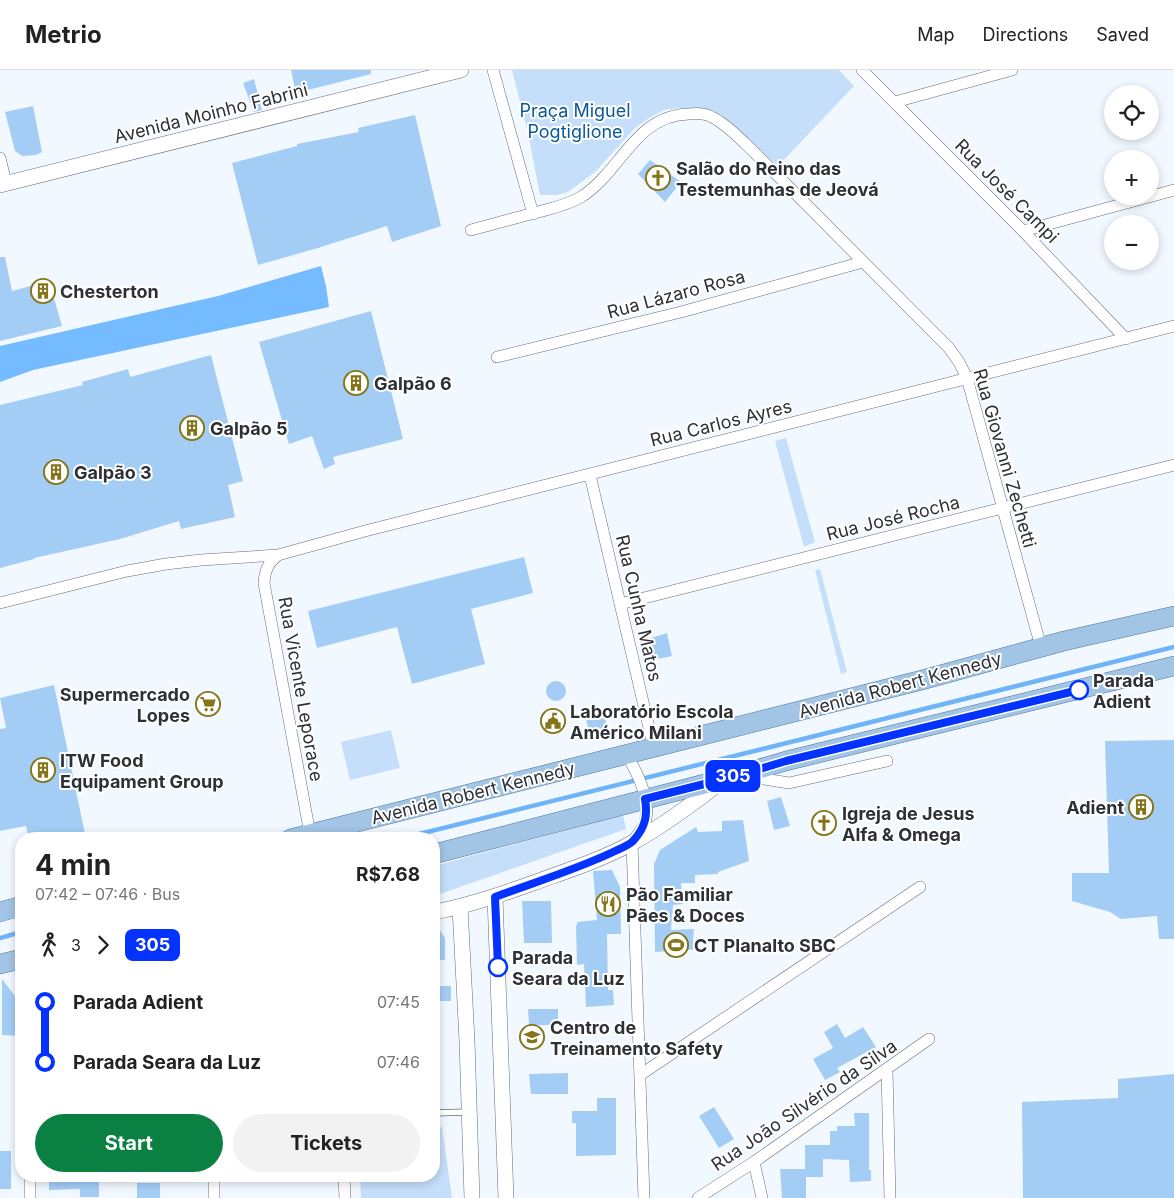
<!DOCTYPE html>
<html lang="en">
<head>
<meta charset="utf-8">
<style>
	:root { --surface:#fff; --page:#f2f2f2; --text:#222; --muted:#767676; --line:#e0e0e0; --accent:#0b8043 }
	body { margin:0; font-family:Inter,sans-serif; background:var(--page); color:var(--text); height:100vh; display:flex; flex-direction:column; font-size:19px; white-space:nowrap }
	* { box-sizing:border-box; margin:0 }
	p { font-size:16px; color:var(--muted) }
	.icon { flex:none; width:28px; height:28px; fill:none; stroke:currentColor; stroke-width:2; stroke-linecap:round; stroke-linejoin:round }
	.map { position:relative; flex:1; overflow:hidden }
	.panel { position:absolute; left:15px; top:762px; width:425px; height:350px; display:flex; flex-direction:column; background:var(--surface); border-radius:20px; box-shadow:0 2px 8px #0003 }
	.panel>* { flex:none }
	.badge { padding:0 10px; border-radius:8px; font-size:18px; line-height:32px }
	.tools { position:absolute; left:1104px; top:15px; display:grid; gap:10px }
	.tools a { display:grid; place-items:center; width:55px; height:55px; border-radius:50%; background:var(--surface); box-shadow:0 2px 8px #0003; font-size:25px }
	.map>.badge { position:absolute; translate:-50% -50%; box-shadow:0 0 0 2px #fff }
	.legs { display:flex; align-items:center; gap:8px; height:55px; padding:0 20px; font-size:16px }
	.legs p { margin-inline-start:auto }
	.headline { display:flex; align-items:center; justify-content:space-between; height:85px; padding:0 20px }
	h1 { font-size:28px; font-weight:700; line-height:38px }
	.cta { display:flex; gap:10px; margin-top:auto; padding:10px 20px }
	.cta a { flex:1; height:58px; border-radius:30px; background:var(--accent); color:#fff; font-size:20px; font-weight:700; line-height:58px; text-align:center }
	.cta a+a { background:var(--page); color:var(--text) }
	ul { padding:0 20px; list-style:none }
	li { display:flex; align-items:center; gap:18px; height:60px; font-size:19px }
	li i { display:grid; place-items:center; width:8px; height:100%; margin:0 6px; background:currentColor }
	li i::after { content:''; width:12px; height:12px; margin:-6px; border:4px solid; border-radius:50%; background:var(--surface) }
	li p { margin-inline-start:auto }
	li:first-child i { background:linear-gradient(#0000 50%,currentColor 0) }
	li:last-child i { background:linear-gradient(currentColor 50%,#0000 0) }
	header { display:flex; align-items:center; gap:30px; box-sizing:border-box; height:70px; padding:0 25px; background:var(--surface); border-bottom:1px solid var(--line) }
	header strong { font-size:24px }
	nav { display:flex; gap:28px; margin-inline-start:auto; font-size:18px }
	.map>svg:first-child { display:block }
</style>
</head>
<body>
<header>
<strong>Metrio</strong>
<nav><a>Map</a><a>Directions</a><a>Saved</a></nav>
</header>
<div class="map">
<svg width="1174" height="1128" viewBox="0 0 1174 1128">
	<rect width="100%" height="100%" fill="#f2f8ff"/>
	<path fill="#c5dffa" d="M512 0H839L854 16 778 96 720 44 678 38 664 40 649 48 635 58 595 102 568 122 557 125H540L528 63Z
		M786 368 815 472 804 477 775 371Z
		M820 499 847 602 841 604 815 500Z
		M391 660 400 698 350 710 341 672Z
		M623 745 626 759 443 823 434 825V796Z
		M434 1057H442L452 1128H361L360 1106H434Z"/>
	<path fill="#75bbff" d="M321 196 326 216 329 237 33 300 0 312V276L218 226Z"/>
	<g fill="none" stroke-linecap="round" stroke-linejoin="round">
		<path stroke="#6fb4f8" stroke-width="4.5" d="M399 769 1174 577
			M0 868 21 862"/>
	</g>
	<path fill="#a4cdf6" d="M291 0H371V4L296 23Z
		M254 9 262 40 254 42 243 13Z
		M33 36 42 82 36 85 22 86 15 81 5 42Z
		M415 45 441 156 392 172 387 156 318 178 258 195 232 93 297 76V74L359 62 358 58Z
		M650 90 681 112 665 132 638 104Z
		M0 187H5L12 221 49 211 62 256 0 271Z
		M371 241 403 369 333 387 335 394 324 399 312 366 289 374 259 272Z
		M211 285 243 411 228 415 235 447 181 459 179 451 120 469 34 488V489L0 498V335L83 315 82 312 128 299 130 307Z
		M524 487 533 523 471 539 485 594 412 614 397 557 317 578 308 541Z
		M667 563 672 586 648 591 642 571Z
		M546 621a10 10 0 1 1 20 0a10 10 0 1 1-20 0Z
		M54 615 86 769H29L26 756 0 761V659L6 658 0 628Z
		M604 642 608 664 590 667 585 644Z
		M1174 670V869H1159L1157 846 1121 849 1110 842 1072 831V803H1109L1105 671Z
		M781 727 790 756 774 760 767 731Z
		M743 750 749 791 718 802V804L695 805V813H681L683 834 673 835 671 860 694 859 693 871 700 879 655 882 654 794 660 780 696 757 698 762 722 761V751Z
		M612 800 620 817 621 864H607L608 920H613L614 935 586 937 584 894 577 895 576 855H577V852L597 850 593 801Z
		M522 831H551L552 873H524Z
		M434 851 445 868V890H434Z
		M2 909 18 930 20 966 2 965Z
		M434 916H451V931H434Z
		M528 939H558V955H529Z
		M837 954 845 968 863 957 876 977 837 998 840 1002 825 1010 813 989 833 978 824 962Z
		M568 1003V1024H531L529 1004Z
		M1174 1004V1128H1023L1022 1032 1118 1028V1009Z
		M597 1028H616V1085L576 1086V1053H572V1041H597Z
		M714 1037 734 1069 719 1078 699 1046Z
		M854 1043H869V1100H871V1111L850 1112 849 1090 823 1089V1107H806V1128H782L780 1099H805V1075H830V1061H837V1056H855Z
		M0 1081H11V1119H0Z
		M49 1106H99V1127H80V1119L49 1120Z
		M137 1113H160V1128H137Z"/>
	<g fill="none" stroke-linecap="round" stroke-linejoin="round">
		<defs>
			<path id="service" d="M434 1043 467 1042"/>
			<path id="minor" d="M493 0 533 144
				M862 0 1023 161 1126 269
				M895 32 1012 0
				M0 88 6 113
				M471 160C493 154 515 148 538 142 552 138 568 135 581 127 621 102 635 45 689 44 697 43 706 44 712 47 729 56 742 71 756 84L949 278 959 292 967 308 1041 577
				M1023 161 1174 120
				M497 287 681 242 863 192
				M590 405 654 679
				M278 485C268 493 265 500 264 513L310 764
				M0 533 127 501 166 494 201 490 278 485 365 461 1174 256
				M620 534 1174 395
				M626 684C637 702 652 730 645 753 642 760 636 766 632 773L644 1128
				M746 706 789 713 887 691
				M887 999 890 1128
				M640 1005 920 817
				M754 1092 762 1128
				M30 1106V1128
				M214 1106V1128
				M344 1106 345 1128
				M698 1128 754 1092 929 969"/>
			<path id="tertiary" d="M0 115 461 0
				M495 827 506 1128
				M460 837 467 971 472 1128
				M434 842C468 836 500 825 533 813 566 801 601 790 632 773 664 755 694 733 723 710"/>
			<path id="primary" d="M290 769 922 610 1064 571 1174 546
				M434 784 739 705 786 691 1174 596
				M0 842 21 836
				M0 894 21 889"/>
		</defs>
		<use href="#service" stroke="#646d76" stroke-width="7"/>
		<use href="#minor" stroke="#646d76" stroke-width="12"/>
		<use href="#tertiary" stroke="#646d76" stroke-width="16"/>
		<use href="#primary" stroke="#51779c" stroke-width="20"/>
		<use href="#service" stroke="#fff" stroke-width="5.5"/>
		<use href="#minor" stroke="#fff" stroke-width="11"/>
		<use href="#tertiary" stroke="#fff" stroke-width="15"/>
		<use href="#primary" stroke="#a2c4e5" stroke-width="19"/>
	</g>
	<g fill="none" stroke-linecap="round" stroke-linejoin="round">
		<defs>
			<path id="line-1" d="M498 897 495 827C535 812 575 800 613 782 619 779 628 776 633 771 645 758 648 746 645 729L740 705 786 691 1079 620"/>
		</defs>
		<use href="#line-1" stroke="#fff" stroke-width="11"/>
		<use href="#line-1" stroke="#0432ff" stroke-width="8"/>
	</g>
	<defs>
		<symbol id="church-ring" viewBox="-11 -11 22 22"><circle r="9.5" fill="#fff" stroke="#847518" stroke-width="1.5"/><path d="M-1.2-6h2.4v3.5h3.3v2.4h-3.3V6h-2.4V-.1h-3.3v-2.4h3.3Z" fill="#847518"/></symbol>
		<symbol id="building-ring" viewBox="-11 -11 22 22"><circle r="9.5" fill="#fff" stroke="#847518" stroke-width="1.5"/><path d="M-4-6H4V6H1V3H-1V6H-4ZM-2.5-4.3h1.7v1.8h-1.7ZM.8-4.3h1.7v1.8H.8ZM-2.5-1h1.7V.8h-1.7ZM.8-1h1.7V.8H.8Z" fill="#847518"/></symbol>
		<symbol id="supermarket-ring" viewBox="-11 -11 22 22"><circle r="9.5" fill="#fff" stroke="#847518" stroke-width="1.5"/><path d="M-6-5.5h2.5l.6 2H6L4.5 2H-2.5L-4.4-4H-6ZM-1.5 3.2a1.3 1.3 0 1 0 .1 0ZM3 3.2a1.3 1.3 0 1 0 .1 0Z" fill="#847518"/></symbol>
		<symbol id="civic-ring" viewBox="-11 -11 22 22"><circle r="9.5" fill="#fff" stroke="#847518" stroke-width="1.5"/><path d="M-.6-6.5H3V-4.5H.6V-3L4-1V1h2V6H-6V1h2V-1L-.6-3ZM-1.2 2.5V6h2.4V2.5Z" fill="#847518"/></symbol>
		<symbol id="restaurant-ring" viewBox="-11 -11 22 22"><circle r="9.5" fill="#fff" stroke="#847518" stroke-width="1.5"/><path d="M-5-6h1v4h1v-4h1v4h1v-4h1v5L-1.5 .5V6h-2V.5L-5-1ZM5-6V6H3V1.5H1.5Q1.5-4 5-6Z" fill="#847518"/></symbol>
		<symbol id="stadium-ring" viewBox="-11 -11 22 22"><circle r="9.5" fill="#fff" stroke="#847518" stroke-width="1.5"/><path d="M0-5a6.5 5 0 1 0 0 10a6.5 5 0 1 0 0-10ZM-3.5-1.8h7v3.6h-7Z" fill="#847518"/></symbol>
		<symbol id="university-ring" viewBox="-11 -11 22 22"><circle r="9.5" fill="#fff" stroke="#847518" stroke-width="1.5"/><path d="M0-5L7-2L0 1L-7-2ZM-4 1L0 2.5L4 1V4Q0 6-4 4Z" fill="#847518"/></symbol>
	</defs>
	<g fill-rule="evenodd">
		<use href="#church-ring" x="644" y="94" width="28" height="28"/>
		<use href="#building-ring" x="29" y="207" width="28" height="28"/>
		<use href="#building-ring" x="342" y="299" width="28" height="28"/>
		<use href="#building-ring" x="178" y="344" width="28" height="28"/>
		<use href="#building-ring" x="42" y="388" width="28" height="28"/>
		<use href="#supermarket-ring" x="194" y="620" width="28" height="28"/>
		<use href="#civic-ring" x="539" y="637" width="28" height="28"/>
		<use href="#building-ring" x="29" y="686" width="28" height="28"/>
		<use href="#building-ring" x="1127" y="723" width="28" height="28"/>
		<use href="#church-ring" x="810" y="739" width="28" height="28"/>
		<use href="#restaurant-ring" x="594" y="820" width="28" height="28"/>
		<use href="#stadium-ring" x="662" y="861" width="28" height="28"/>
		<use href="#university-ring" x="518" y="953" width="28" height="28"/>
	</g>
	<g fill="#fff" stroke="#0432ff" stroke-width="2.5">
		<circle cx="1079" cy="620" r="9"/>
		<circle cx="498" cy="897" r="9"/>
	</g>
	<g text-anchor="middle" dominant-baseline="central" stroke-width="4" stroke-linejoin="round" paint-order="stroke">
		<g font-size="18" fill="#0c5996" stroke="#fff">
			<text x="575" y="40">Praça Miguel<tspan x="575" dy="21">Pogtiglione</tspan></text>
		</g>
		<g font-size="18" fill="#2d3135" stroke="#fff">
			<text transform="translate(211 43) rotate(-14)">Avenida Moinho Fabrini</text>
			<text transform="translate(1007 121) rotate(45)">Rua José Campi</text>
			<text transform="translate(676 224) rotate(-15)">Rua Lázaro Rosa</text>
			<text transform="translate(721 353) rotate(-14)">Rua Carlos Ayres</text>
			<text transform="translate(1005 388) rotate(74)">Rua Giovanni Zechetti</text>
			<text transform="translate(893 448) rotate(-14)">Rua José Rocha</text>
			<text transform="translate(639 538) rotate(77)">Rua Cunha Matos</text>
			<text transform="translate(900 615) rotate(-15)">Avenida Robert Kennedy</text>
			<text transform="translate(301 619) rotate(80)">Rua Vicente Leporace</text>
			<text transform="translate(473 723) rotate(-14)">Avenida Robert Kennedy</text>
			<text transform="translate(804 1035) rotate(-34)">Rua João Silvério da Silva</text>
		</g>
		<g font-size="18" font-weight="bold" fill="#2d3135" stroke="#fff" text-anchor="start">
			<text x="676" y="98">Salão do Reino das<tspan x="676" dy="21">Testemunhas de Jeová</tspan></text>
			<text x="60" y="221">Chesterton</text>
			<text x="374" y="313">Galpão 6</text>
			<text x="210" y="358">Galpão 5</text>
			<text x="74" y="402">Galpão 3</text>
			<text x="190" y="624" text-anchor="end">Supermercado<tspan x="190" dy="21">Lopes</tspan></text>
			<text x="570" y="641">Laboratório Escola<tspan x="570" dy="21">Américo Milani</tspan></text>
			<text x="60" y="690">ITW Food<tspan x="60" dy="21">Equipament Group</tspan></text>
			<text x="1124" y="737" text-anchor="end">Adient</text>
			<text x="842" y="743">Igreja de Jesus<tspan x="842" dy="21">Alfa &amp; Omega</tspan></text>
			<text x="626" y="824">Pão Familiar<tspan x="626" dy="21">Pães &amp; Doces</tspan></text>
			<text x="694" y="875">CT Planalto SBC</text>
			<text x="550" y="957">Centro de<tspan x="550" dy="21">Treinamento Safety</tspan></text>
		</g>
		<g font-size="18" font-weight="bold" fill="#2d3135" stroke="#fff" text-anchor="start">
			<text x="1093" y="610">Parada<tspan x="1093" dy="21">Adient</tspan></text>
			<text x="512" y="887">Parada<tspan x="512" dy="21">Seara da Luz</tspan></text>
		</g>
	</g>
</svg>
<div class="tools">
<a><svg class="icon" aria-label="locate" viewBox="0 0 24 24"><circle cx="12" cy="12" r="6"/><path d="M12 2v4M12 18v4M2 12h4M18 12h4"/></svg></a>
<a>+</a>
<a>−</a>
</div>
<b class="badge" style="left:733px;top:706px;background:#0432ff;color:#fff">305</b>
<section class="panel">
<div class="headline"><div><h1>4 min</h1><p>07:42 – 07:46 · Bus</p></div><b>R$7.68</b></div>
<div class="legs"><svg class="icon" aria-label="walk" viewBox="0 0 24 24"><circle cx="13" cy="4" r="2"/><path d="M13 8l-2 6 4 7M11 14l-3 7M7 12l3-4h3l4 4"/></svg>3<svg class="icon" aria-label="forward" viewBox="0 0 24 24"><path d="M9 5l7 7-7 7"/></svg><b class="badge" style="background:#0432ff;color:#fff">305</b></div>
<ul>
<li><i style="color:#0432ff"></i><b>Parada Adient</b><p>07:45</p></li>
<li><i style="color:#0432ff"></i><b>Parada Seara da Luz</b><p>07:46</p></li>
</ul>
<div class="cta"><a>Start</a><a>Tickets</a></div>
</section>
</div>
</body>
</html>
